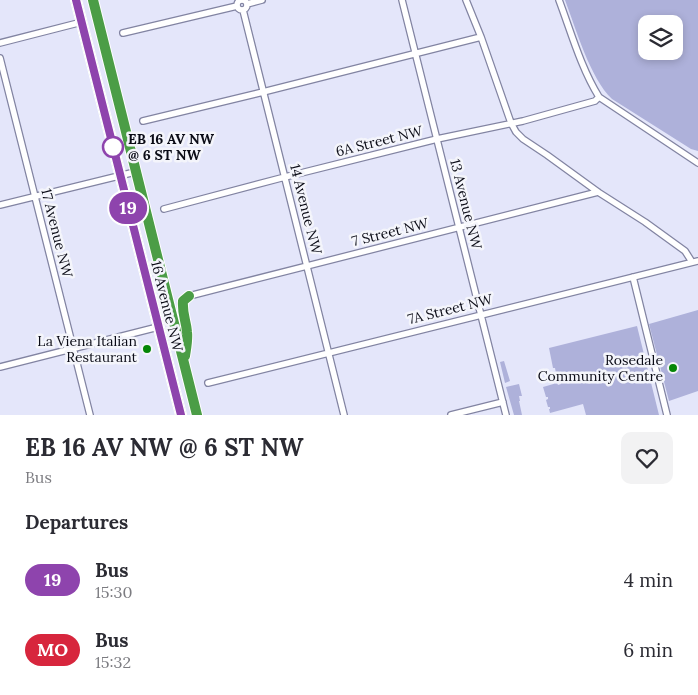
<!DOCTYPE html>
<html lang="en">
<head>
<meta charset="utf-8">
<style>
	:root { --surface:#fff; --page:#f2f2f3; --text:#2b2b33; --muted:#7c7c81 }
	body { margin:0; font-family:Lora,serif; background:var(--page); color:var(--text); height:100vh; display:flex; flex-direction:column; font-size:19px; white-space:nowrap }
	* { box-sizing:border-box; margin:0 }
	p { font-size:16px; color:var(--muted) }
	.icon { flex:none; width:28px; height:28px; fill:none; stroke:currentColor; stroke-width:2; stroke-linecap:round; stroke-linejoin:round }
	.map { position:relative; height:415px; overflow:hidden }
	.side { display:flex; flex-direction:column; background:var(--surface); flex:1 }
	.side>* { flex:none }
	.badge { padding:0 10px; border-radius:16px; font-size:18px; line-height:32px }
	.controls { position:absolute; left:638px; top:15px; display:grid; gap:10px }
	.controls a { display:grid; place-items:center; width:45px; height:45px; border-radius:10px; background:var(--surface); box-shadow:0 2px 8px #0003; font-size:25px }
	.map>.badge { position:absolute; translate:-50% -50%; box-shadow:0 0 0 2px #fff }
	h2 { padding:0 25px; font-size:19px; line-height:45px }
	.round { display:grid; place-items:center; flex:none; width:52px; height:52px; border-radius:10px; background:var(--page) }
	.summary { display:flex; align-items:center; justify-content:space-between; height:85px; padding:0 25px }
	h1 { font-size:24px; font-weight:700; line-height:38px }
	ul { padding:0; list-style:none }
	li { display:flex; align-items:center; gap:15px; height:70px; padding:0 25px }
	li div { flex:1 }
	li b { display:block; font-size:19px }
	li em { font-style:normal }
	li .badge { min-width:55px; font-weight:700; text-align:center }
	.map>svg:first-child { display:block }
</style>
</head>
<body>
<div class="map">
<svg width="698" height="415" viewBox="0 0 698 415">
	<rect width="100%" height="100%" fill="#e4e6fa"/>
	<path fill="#aeb1da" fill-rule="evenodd" d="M565 0H698V151L691 149 612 99C590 78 576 29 565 0ZM646 24H674V51H646Z
		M698 310V391L669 401 649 324Z
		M637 326 659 415H586L583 404 550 413 549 409H550V407H548L546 400 548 399V397H546L543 387 557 383 558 385 561 384 559 378 557 379 555 368H553L549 348Z
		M504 361 510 381 505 383 500 362Z
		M519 384 522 396H519L520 401H519L522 415H514L506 387Z"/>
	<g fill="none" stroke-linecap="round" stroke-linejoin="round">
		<defs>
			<path id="street" d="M402 0 506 415
				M466 0 481 37 511 123 516 132 523 139 547 155 598 192 645 222 685 251 692 262
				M559 0C571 32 581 68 599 97L698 163
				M237 5a5 5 0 1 1 10 0a5 5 0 1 1-10 0Z
				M247 4 262 0
				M243 10 344 415
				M123 33 237 6
				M0 43 82 22
				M0 58 90 415
				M143 121 255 94 481 37
				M0 205 135 172
				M164 209 285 177 437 139 523 121 595 101 599 97
				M633 277 667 415
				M189 296 598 192
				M0 367 158 327
				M208 383 698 261
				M451 415 503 402"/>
			<path id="highway" d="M76 0 181 415
				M93 0 197 415
				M185 356C186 349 188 340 187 332 186 320 182 314 183 301L189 296"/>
		</defs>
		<use href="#street" stroke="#8284a2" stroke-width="8"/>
		<use href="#highway" stroke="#fff" stroke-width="12"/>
		<use href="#street" stroke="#fff" stroke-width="5.5"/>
		<use href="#highway" stroke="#4b9d46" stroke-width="10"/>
	</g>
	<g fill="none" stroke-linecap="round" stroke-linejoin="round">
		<defs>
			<path id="line" d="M76 0 181 415"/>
		</defs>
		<use href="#line" stroke="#fff" stroke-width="11"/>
		<use href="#line" stroke="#8e44ad" stroke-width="8"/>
	</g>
	<circle fill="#fff" stroke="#8e44ad" stroke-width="2.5" cx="113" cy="147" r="10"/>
	<g fill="#058606" stroke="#f4f5fb" stroke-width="2">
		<circle cx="147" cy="349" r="5"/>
		<circle cx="673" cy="368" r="5"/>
	</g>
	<g text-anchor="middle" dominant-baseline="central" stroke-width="5" stroke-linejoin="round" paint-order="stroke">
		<g font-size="14" font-weight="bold" fill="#0a0b16" stroke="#f4f5fb" text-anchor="start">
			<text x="128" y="139">EB 16 AV NW<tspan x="128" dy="16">@ 6 ST NW</tspan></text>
		</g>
		<g font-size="14" fill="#0a0b16" stroke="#f4f5fb">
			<text transform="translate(379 141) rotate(-14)">6A Street NW</text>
			<text transform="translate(466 204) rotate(76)">13 Avenue NW</text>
			<text transform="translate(306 209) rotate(76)">14 Avenue NW</text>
			<text transform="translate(390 232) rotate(-14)">7 Street NW</text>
			<text transform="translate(57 233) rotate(76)">17 Avenue NW</text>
			<text transform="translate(167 306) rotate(76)">16 Avenue NW</text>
			<text transform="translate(450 309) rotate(-14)">7A Street NW</text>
		</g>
		<g font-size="14" fill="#0a0b16" stroke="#f4f5fb" text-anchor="end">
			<text x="137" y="341">La Viena Italian<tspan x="137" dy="16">Restaurant</tspan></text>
			<text x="663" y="360">Rosedale<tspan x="663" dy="16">Community Centre</tspan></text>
		</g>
	</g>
</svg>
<div class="controls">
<a><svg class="icon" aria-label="layers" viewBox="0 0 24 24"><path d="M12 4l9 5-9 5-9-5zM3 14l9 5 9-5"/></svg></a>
</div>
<b class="badge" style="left:128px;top:208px;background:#8e44ad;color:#fff">19</b>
</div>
<section class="side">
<div class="summary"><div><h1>EB 16 AV NW @ 6 ST NW</h1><p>Bus</p></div><a class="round"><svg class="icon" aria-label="heart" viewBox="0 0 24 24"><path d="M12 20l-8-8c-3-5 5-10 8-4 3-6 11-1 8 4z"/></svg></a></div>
<h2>Departures</h2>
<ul>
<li><span class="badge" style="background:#8e44ad;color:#fff">19</span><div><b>Bus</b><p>15:30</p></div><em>4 min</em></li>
<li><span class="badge" style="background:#d7263d;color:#fff">MO</span><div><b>Bus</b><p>15:32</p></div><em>6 min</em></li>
</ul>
</section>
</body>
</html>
